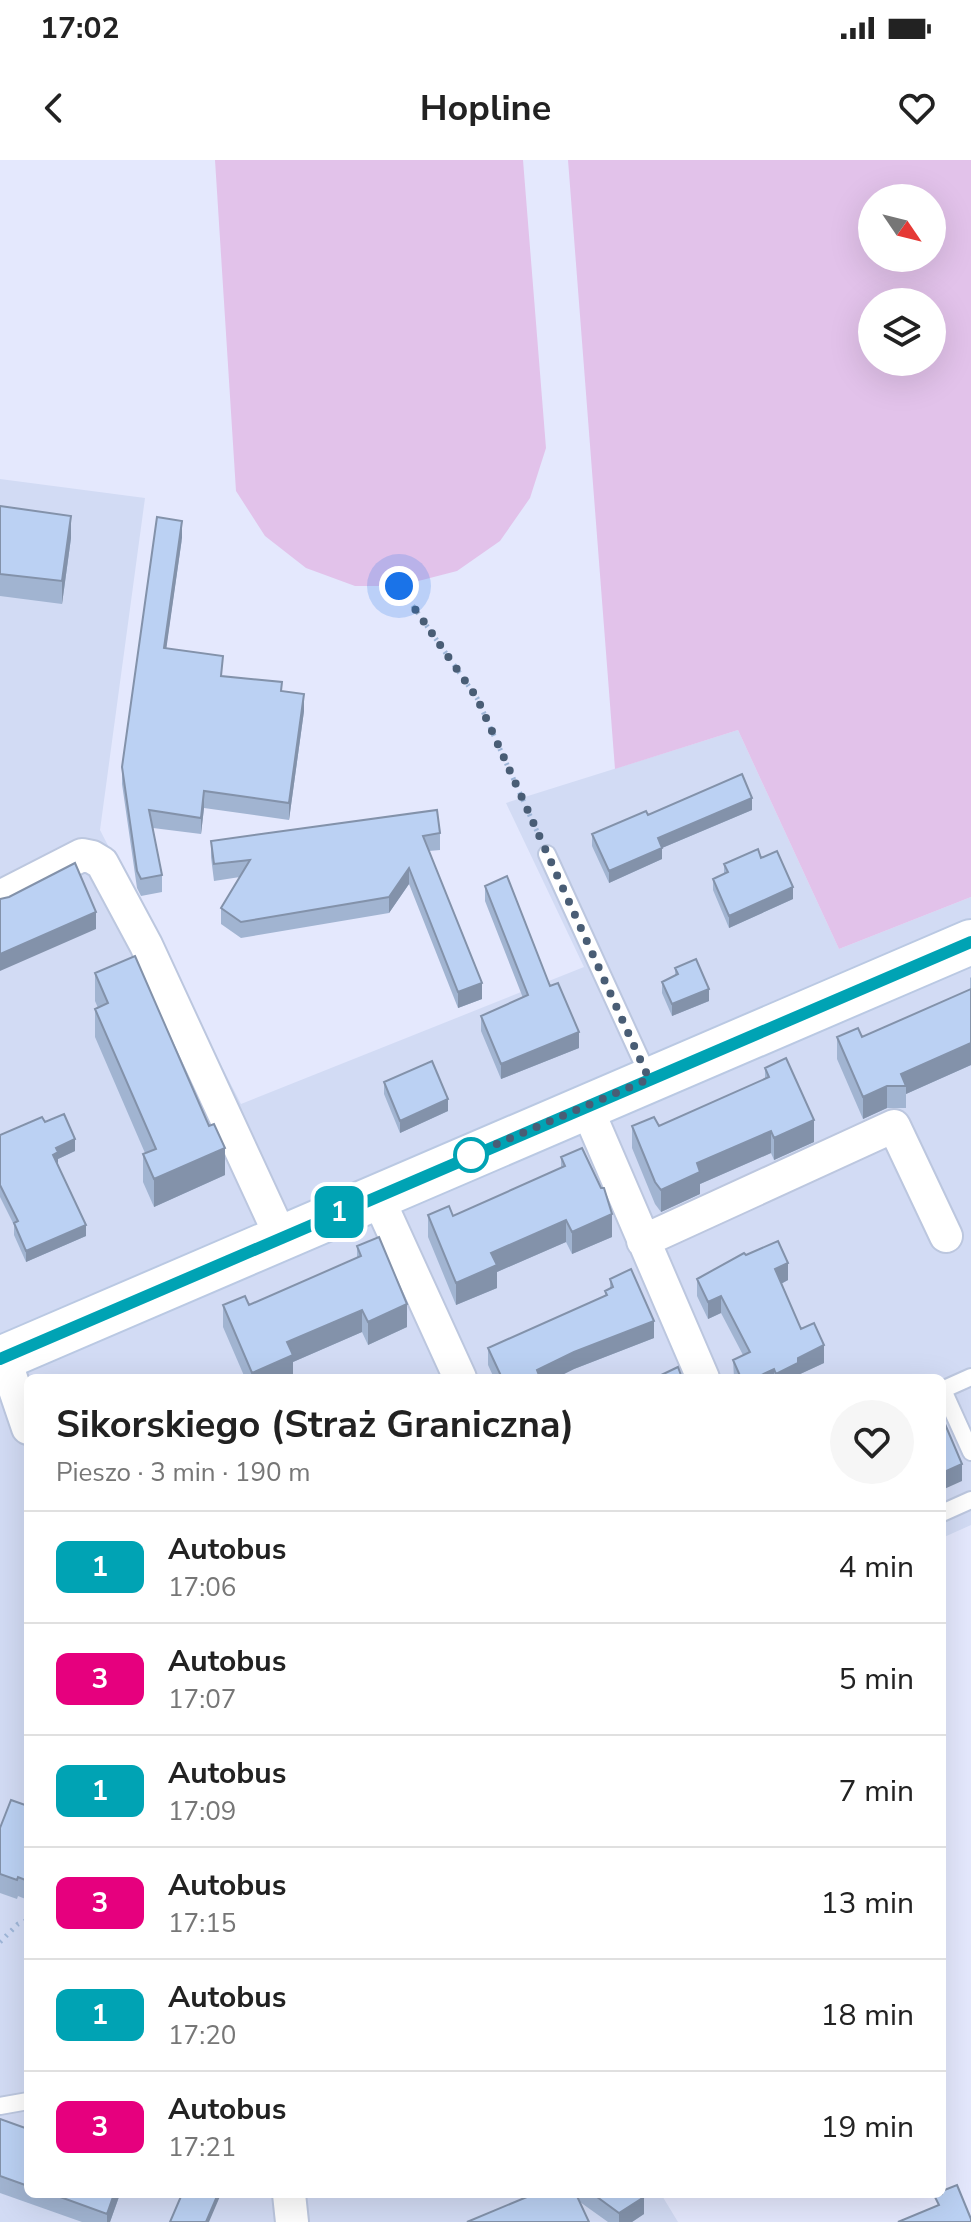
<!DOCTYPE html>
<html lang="pl">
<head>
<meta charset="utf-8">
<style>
	:root { --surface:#fff; --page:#f6f6f6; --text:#222; --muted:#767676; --line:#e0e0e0 }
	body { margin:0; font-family:"Nunito Sans",sans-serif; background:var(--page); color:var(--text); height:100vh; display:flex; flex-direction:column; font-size:30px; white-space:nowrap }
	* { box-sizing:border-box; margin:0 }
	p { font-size:26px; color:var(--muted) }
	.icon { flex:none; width:44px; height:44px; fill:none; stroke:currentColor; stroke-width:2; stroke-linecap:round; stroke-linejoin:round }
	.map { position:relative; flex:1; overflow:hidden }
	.panel { position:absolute; left:24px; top:1214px; width:922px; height:824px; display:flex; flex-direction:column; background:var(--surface); border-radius:12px; box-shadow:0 8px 32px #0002 }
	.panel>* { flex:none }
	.badge { padding:0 16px; border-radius:12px; font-size:28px; line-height:52px }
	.needle { width:52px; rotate:125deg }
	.controls { position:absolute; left:858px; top:24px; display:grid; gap:16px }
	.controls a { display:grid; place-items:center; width:88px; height:88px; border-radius:50%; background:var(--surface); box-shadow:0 8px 32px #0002; font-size:40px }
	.you { position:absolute; width:40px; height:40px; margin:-20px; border:6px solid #fff; border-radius:50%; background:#1a73e8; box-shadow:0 0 0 12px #1a73e833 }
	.map>.badge { position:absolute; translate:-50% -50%; box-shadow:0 0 0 4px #fff }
	.round { display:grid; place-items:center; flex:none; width:84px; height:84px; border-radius:42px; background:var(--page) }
	.headline { display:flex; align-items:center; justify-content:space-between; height:136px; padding:0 32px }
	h1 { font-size:38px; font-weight:700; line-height:60px }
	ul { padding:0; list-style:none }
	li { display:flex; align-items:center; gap:24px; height:112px; padding:0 32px; border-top:2px solid var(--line) }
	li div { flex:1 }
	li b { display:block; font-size:30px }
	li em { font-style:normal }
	li .badge { min-width:88px; font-weight:700; text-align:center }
	.status { display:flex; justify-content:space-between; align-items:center; height:56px; padding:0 40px; background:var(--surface); direction:ltr }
	.status svg { height:22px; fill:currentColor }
	header { display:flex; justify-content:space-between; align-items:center; height:104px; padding:0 32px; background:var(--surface); font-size:36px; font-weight:700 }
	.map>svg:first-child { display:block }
</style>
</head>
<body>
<div class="status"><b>17:02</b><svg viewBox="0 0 49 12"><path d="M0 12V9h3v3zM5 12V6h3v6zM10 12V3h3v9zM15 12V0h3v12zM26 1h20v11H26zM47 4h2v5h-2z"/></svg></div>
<header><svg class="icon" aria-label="back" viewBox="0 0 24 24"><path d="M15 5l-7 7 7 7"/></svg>Hopline<svg class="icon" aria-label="heart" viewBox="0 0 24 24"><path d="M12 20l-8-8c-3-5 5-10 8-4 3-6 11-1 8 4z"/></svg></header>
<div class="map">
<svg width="971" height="2062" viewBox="0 0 971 2062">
	<rect width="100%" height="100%" fill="#e4e8fd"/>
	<path fill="#d2dbf4" d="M0 319 145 338 100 670 241 944 584 807 506 643 738 570 839 789 971 737V1365L942 1378V1218H28V2034H661L678 2062H0Z"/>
	<path fill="#e2c2ea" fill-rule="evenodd" d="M215 0H523L546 288 530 338 500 381 457 411 399 426H355L306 408 265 376 236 331Z
		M568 0H971V737L839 789 738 570 615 609ZM872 38H932V98H872ZM872 142H932V202H872Z"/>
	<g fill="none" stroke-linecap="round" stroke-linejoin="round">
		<defs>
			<path id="lane" d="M547 694 649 917
				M942 1230 971 1217
				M943 1230 971 1292
				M942 1353 971 1340
				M0 1946 28 1941"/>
			<path id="street" d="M0 737 82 695 92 697 102 703 146 785 281 1077
				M586 946 703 1218
				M377 1036 460 1218
				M643 1081 894 966 946 1076
				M4 1197 28 1268
				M289 2034 292 2062"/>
			<path id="secondary" d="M0 1199 971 782"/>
		</defs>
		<use href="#lane" stroke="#bcc7df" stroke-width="20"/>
		<use href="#street" stroke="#bcc7df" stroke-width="36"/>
		<use href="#secondary" stroke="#bac9e3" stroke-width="48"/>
		<path stroke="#9eb6d8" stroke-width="5" stroke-dasharray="2 6" stroke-linecap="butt" d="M399 426 477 538 540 678
			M0 1782 18 1764 28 1760"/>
		<use href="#lane" stroke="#fff" stroke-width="16"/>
		<use href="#street" stroke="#fff" stroke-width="32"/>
		<use href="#secondary" stroke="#fff" stroke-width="44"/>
	</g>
	<path fill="#a1b4d1" d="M0 346 71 378 62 444 0 436Z
		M182 378 166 488 223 516 282 531 304 551 289 660 204 648 201 674 153 668 162 715V732L141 736 137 728 122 624V607Z
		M752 650 662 688V699L609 723 592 686V674L648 655Z
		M440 673V690L429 691 482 839 458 848 409 724 389 753 241 778 221 764V748L240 717 214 721 211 697V681Z
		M761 698 793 739 729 768 713 730V719L724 714V704Z
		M485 726 550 826 579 888 501 919 481 871V856L523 838 485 741Z
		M675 808 709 841 672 856 662 833V822L675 816Z
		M95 813 225 1015 154 1047 143 1022V994L145 993 95 877V849L98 848 95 841Z
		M971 817V905L906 934V948H887L863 959 837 899V877H862L970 830V818Z
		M765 908 814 982 774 1000 771 993 700 1024V1034L661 1052 655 1044 632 988V966H659L765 919Z
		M384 922 448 951 400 973 384 934Z
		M45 962 75 991 58 999V1004L86 1076 26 1102 14 1075V1065L0 1037V975Z
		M561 997 612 1077 572 1094 566 1082 497 1112V1128L456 1145 428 1077V1055L453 1056 561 1008Z
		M357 1086 407 1167 368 1185 362 1172 293 1202V1217L291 1218H245L223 1167V1145H249L357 1098Z
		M610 1119 654 1178 574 1209 556 1218H494L488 1205V1188L605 1136V1131L610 1129Z
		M697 1119 788 1120 781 1124 801 1169 824 1203 798 1215V1218H734L733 1200 743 1195 721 1153 708 1159 697 1136Z
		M28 1646V1740L18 1736 17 1739 0 1733V1668Z
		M0 1959 28 1969V2034H120L110 2062H82L0 2033Z
		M534 2034H643L644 2054 632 2062H608L580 2042Z"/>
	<path fill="#8392aa" d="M71 356V378L62 444V421Z
		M182 361V378L164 505V488Z
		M304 534V551L289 660V643Z
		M204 631V648L201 674V658Z
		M752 638V650L662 688V699L609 723V711L658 678Z
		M409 708V724L389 753V737Z
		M793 727V739L729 768V756Z
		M96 752V769L0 811V794Z
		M482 823V839L458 848V832Z
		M709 829V841L672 856V844Z
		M579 872V888L501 919V904Z
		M971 883V905L906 934V926L901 914Z
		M887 926V948L863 959V937Z
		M448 939V951L400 973V961Z
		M814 960V982L774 1000V978Z
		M771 971V993L700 1024V1034L661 1052V1030L697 1003Z
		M75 979V991L58 999V1004L53 995 56 988Z
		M225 988V1015L154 1047V1019Z
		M612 1054V1077L572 1094V1072Z
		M566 1060V1082L497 1112V1128L456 1145V1123L491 1093Z
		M86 1065V1076L26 1102V1091Z
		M788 1103V1120L775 1127V1109Z
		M721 1136V1153L708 1159V1142Z
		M407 1144V1167L368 1185V1162Z
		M362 1150V1172L293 1202V1217L252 1218V1213L287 1182Z
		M654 1161V1178L574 1209 556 1218H537V1210L574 1192Z
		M824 1185V1203L798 1215V1218H776V1214L798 1198Z
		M774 1209V1218H755Z
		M962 1304V1321L942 1330V1313Z
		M114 2034H120L110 2062H107V2054Z
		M218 2034H221L209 2062H206Z
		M644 2037V2054L632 2062H619V2053Z"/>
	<path fill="#bbd1f3" stroke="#8392aa" stroke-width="2" d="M0 346 71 356 62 421 0 414Z
		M157 357 182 361 164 488 223 496 221 516 282 522 281 531 304 534 289 643 204 631 201 658 149 650 162 715 141 719 137 711 122 607Z
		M742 614 752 638 658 678 662 688 609 711 592 674 646 651 648 655Z
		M437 650 440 673 423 676 482 823 458 832 409 708 389 737 241 762 221 748 250 700 214 704 211 681Z
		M758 689 761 698 777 691 793 727 729 756 713 719 728 712 724 704Z
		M75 703 96 752 0 794V739L9 737Z
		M507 716 550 826 558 823 579 872 501 904 481 856 528 835 485 726Z
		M135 796 209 966 214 964 225 988 154 1019 143 994 156 989 95 849 108 843 95 813Z
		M696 799 709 829 672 844 662 822 678 814 675 808Z
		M971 829V883L901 914 906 926H887L863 937 837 877 858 868 862 877Z
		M786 898 814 960 774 978 771 971 697 1003 700 1012 661 1030 655 1022 632 966 654 957 659 966 769 917 765 908Z
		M432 901 448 939 400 961 384 922Z
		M64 954 75 979 56 988 58 992 53 995 86 1065 26 1091 14 1063 18 1061 0 1025V975L42 957 45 962Z
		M582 988 601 1028H604L612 1054 572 1072 566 1060 491 1093 497 1105 456 1123 428 1055 449 1046 453 1056 565 1006 561 997Z
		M379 1077 407 1144 368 1162 362 1150 287 1182 293 1195 252 1213 223 1145 245 1136 249 1145 361 1096 357 1086Z
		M778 1081 788 1103 775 1109 801 1169 814 1163 824 1185 798 1198V1203L776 1214 774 1209 755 1218H741L733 1200 750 1192 721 1136 708 1142 697 1119 744 1093 746 1095Z
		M631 1109 654 1161 574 1192 537 1210 540 1218H502L488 1188 607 1135 605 1131 613 1127 610 1119Z
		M678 1207 682 1218H655Z
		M942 1257 962 1304 942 1313Z
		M11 1640 28 1646V1721L18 1717 17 1720 0 1714V1668Z
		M0 1959 28 1969V2026L0 2016Z
		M957 2025 971 2059V2062H898L939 2045 934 2035 942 2034V2031Z
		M52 2034H114L107 2054Z
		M182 2034H218L206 2062H170Z
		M534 2034H576L589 2062H467Z
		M593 2034H643L644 2037 619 2053Z"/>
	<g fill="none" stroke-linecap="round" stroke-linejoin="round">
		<defs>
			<path id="line" d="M0 1199 971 782"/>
		</defs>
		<use href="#line" stroke="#fff" stroke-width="18"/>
		<use href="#line" stroke="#00a3b4" stroke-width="12"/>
		<path stroke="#495d75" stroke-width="8" stroke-dasharray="0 14.4" d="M399 426 477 538 649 919 471 995"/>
	</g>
	<circle fill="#fff" stroke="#00a3b4" stroke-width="4" cx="471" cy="995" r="16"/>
</svg>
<div class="controls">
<a><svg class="needle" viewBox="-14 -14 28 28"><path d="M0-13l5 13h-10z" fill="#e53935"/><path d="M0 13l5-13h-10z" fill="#767676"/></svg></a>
<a><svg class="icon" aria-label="layers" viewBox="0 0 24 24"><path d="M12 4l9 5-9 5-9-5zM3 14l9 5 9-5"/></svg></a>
</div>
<div class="you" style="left:399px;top:426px"></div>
<b class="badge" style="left:339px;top:1052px;background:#00a3b4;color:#fff">1</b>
<section class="panel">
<div class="headline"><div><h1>Sikorskiego (Straż Graniczna)</h1><p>Pieszo · 3 min · 190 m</p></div><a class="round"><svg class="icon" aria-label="heart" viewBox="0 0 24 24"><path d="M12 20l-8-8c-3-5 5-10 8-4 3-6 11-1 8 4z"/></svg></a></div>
<ul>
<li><span class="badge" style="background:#00a3b4;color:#fff">1</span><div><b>Autobus</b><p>17:06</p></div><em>4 min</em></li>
<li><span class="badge" style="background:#e6007e;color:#fff">3</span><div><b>Autobus</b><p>17:07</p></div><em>5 min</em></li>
<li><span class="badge" style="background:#00a3b4;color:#fff">1</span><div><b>Autobus</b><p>17:09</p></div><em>7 min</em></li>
<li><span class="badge" style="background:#e6007e;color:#fff">3</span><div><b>Autobus</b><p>17:15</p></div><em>13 min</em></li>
<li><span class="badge" style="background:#00a3b4;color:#fff">1</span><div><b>Autobus</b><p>17:20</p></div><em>18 min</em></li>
<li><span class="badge" style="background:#e6007e;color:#fff">3</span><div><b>Autobus</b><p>17:21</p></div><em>19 min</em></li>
</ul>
</section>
</div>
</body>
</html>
